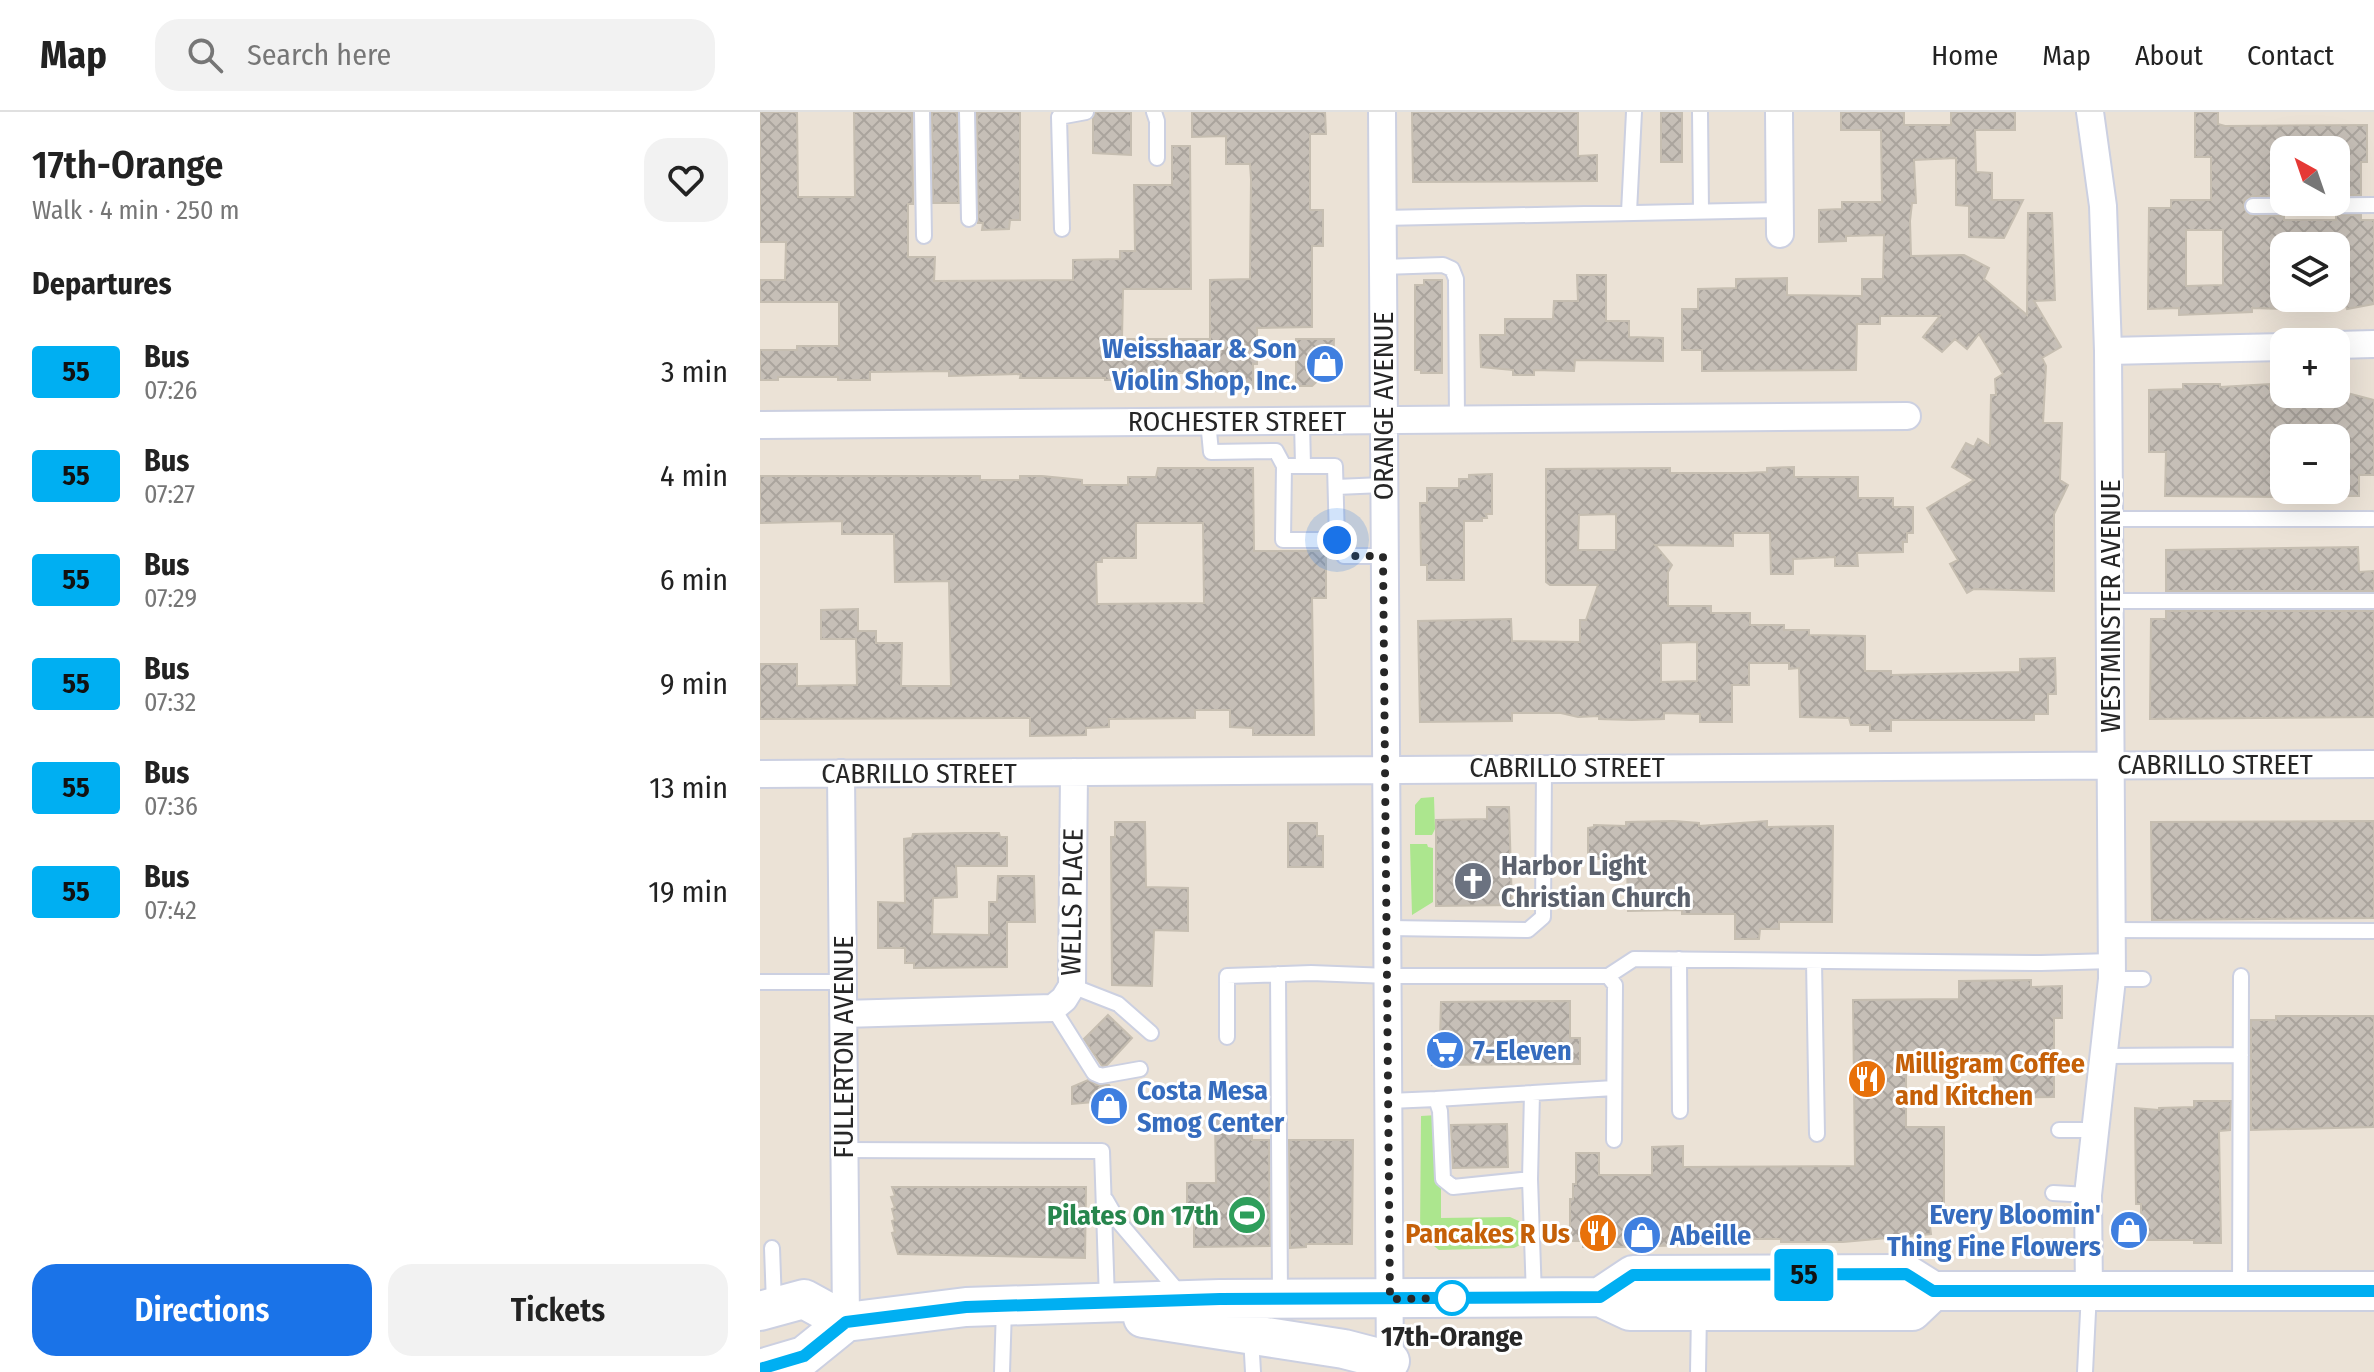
<!DOCTYPE html>
<html lang="en">
<head>
<meta charset="utf-8">
<style>
	:root { --surface:#fff; --page:#f2f2f2; --text:#222; --muted:#767676; --line:#e0e0e0; --accent:#1a73e8 }
	body { margin:0; font-family:"Fira Sans Condensed",sans-serif; background:var(--page); color:var(--text); height:100vh; display:flex; flex-direction:column; font-size:30px; white-space:nowrap }
	* { box-sizing:border-box; margin:0 }
	p { font-size:26px; color:var(--muted) }
	.icon { flex:none; width:44px; height:44px; fill:none; stroke:currentColor; stroke-width:2; stroke-linecap:round; stroke-linejoin:round }
	.map { position:relative; flex:1; overflow:hidden }
	.panel { display:flex; flex-direction:column; background:var(--surface); width:760px }
	.panel>* { flex:none }
	.badge { padding:0 16px; border-radius:6px; font-size:28px; line-height:52px }
	.needle { width:52px; rotate:320deg }
	.tools { position:absolute; left:1510px; top:24px; display:grid; gap:16px }
	.tools a { display:grid; place-items:center; width:80px; height:80px; border-radius:16px; background:var(--surface); box-shadow:0 8px 32px #0002; font-size:40px }
	.you { position:absolute; width:40px; height:40px; margin:-20px; border:6px solid #fff; border-radius:50%; background:#1a73e8; box-shadow:0 0 0 12px #1a73e833 }
	.map>.badge { position:absolute; translate:-50% -50%; box-shadow:0 0 0 4px #fff }
	h2 { padding:0 32px; font-size:30px; line-height:72px }
	.round { display:grid; place-items:center; flex:none; width:84px; height:84px; border-radius:24px; background:var(--page) }
	.headline { display:flex; align-items:center; justify-content:space-between; height:136px; padding:0 32px }
	h1 { font-size:38px; font-weight:600; line-height:60px }
	.primary-button { display:flex; gap:16px; margin-top:auto; padding:16px 32px }
	.primary-button a { flex:1; height:92px; border-radius:24px; background:var(--accent); color:#fff; font-size:32px; font-weight:600; line-height:92px; text-align:center }
	.primary-button a+a { background:var(--page); color:var(--text) }
	ul { padding:0; list-style:none }
	li { display:flex; align-items:center; gap:24px; height:104px; padding:0 32px }
	li div { flex:1 }
	li b { display:block; font-size:30px }
	li em { font-style:normal }
	li .badge { min-width:88px; font-weight:700; text-align:center }
	header { display:flex; align-items:center; gap:48px; box-sizing:border-box; height:112px; padding:0 40px; background:var(--surface); border-bottom:2px solid var(--line) }
	header strong { font-size:38px }
	nav { display:flex; gap:44px; margin-inline-start:auto; font-size:28px }
	.search { width:560px; height:72px; background:var(--page); display:flex; align-items:center; gap:20px; box-sizing:border-box; padding:0 28px; border-radius:24px; color:var(--muted); font-size:30px }
	main { display:flex; flex:1; min-height:0 }
	.map>svg:first-child { display:block }
</style>
</head>
<body>
<header>
<strong>Map</strong>
<div class="search"><svg class="icon" aria-label="search" viewBox="0 0 24 24"><circle cx="10" cy="10" r="6"/><path d="M15 15l6 6"/></svg>Search here</div>
<nav><a>Home</a><a>Map</a><a>About</a><a>Contact</a></nav>
</header>
<main>
<section class="panel">
<div class="headline"><div><h1>17th-Orange</h1><p>Walk · 4 min · 250 m</p></div><a class="round"><svg class="icon" aria-label="heart" viewBox="0 0 24 24"><path d="M12 20l-8-8c-3-5 5-10 8-4 3-6 11-1 8 4z"/></svg></a></div>
<h2>Departures</h2>
<ul>
<li><span class="badge" style="background:#00aff2;color:#111">55</span><div><b>Bus</b><p>07:26</p></div><em>3 min</em></li>
<li><span class="badge" style="background:#00aff2;color:#111">55</span><div><b>Bus</b><p>07:27</p></div><em>4 min</em></li>
<li><span class="badge" style="background:#00aff2;color:#111">55</span><div><b>Bus</b><p>07:29</p></div><em>6 min</em></li>
<li><span class="badge" style="background:#00aff2;color:#111">55</span><div><b>Bus</b><p>07:32</p></div><em>9 min</em></li>
<li><span class="badge" style="background:#00aff2;color:#111">55</span><div><b>Bus</b><p>07:36</p></div><em>13 min</em></li>
<li><span class="badge" style="background:#00aff2;color:#111">55</span><div><b>Bus</b><p>07:42</p></div><em>19 min</em></li>
</ul>
<div class="primary-button"><a>Directions</a><a>Tickets</a></div>
</section>
<div class="map">
<svg width="1614" height="1260" viewBox="0 0 1614 1260">
	<defs>
		<pattern id="building-cross-hatch" width="8" height="8" patternUnits="userSpaceOnUse" patternTransform="scale(2)"><rect width="8" height="8" fill="#c6bfb7"/><path d="M0 0l8 8M0 8l8-8" fill="none" stroke="#aaa49d"/></pattern>
	</defs>
	<rect width="100%" height="100%" fill="#ebe2d6"/>
	<path fill="#ace68e" d="M674 685 675 717 672 723H655V693L661 686Z
		M650 732H667L668 735 673 736V790L652 803Z
		M677 1003 681 1008V1106L750 1105 761 1110 762 1132 754 1136 679 1138 660 1123 661 1004Z"/>
	<path fill="url(#building-cross-hatch)" stroke="#c6beb1" stroke-width="2" fill-rule="evenodd" d="M0 0H37L38 85H95L94 0H152L153 92H148V145H175L174 169 313 168V148L360 147V139H375L374 73H412V34H430L431 177H363L362 227H450V168L490 167 491 67 490 52H466V24L432 25V0H565L566 22H550V98H563V134H552V215L497 216V252H493V276L486 278 455 279V261H408V267L345 268V266H260L261 262 189 264V259L110 260V268H78V265H18V268H0V238H37V234H79V190H0V168H25L26 130H0Z
		M172 0H197L199 91H173Z
		M217 0H260V108H250L249 117 222 118 223 111H218Z
		M336 0H371V43L333 41V7Z
		M652 0H818V44L837 43V69L653 70Z
		M901 0H922V50H901Z
		M1081 0H1144V13H1191V0H1255V18H1215L1216 60 1232 61V88H1263L1244 126 1209 125V94L1196 93V46L1154 48 1156 91H1152L1150 109 1151 144 1204 143 1229 156 1224 167 1267 203 1268 101H1292L1295 188 1274 189 1301 235 1282 246 1286 254 1283 311H1302L1300 368 1308 373 1294 402V479L1214 477 1207 481 1190 452 1198 448 1167 396 1214 368 1192 355 1206 331 1214 335 1218 327 1230 334 1231 283H1236L1235 267 1243 262 1219 222 1207 237 1195 227 1182 240 1163 225 1180 204H1120V212H1097L1096 258 942 259V238H922V197H938V177L976 176V167L1027 166V183L1102 184V167H1123L1124 123 1086 124V129L1059 130V98L1082 97V90H1122L1121 18H1081Z
		M1435 0H1458V12L1465 14 1607 13V50H1601V83H1576V38H1524V84H1492L1485 88 1483 95 1489 103 1524 104V108H1576V103H1601V108H1614V192L1587 197 1586 194 1576 196V131H1524V197L1492 196V200L1419 203V196L1388 197 1389 96H1411V88H1451V45H1435ZM1426 118H1463V173L1426 174Z
		M817 163H846V209H869V225L903 226V249L815 248 814 259 774 258V263H753V258L721 255 720 223H745V207H793L794 189H818Z
		M664 168H682V261H661V258H655V173H664Z
		M536 227H574L573 255 552 274H536Z
		M1423 272H1460V275L1510 272V278L1524 277V282H1576V278L1614 288V363H1599V384H1576V313L1524 316V385L1405 384 1406 340H1389V278L1423 277Z
		M1034 355V365H1098V386H1133V395H1153V421H1147V430H1143V440L1097 441 1098 454H1075V445L1033 447V462H1011L1010 421H973V434L895 433 912 453 908 460V494H951V501H990V513H1024V518H1049V523L1105 524V559H1131V563L1260 560V547L1295 546 1296 582H1288V602H1274V608H1131V619H1110V613H1091L1089 606 1040 605 1039 556 1029 557V551H989V573H972V610H940V602L904 601V607L872 608 839 607V604L818 605 801 601H752V609L660 610 658 509 751 507 752 529 820 530V508H826L838 473H790L786 470V357L910 356V361H986L1007 360V356ZM856 402V438H818L819 403ZM937 530V569L901 570V531Z
		M398 356H493L494 439H566V486H552L554 623H493V616L470 615V598H435V606L349 607V615L326 616V623L270 624V606L0 607V552H37V574L97 573 96 527H61V498L98 497V519H116V531H142L141 574H191L189 469 135 470 134 422H82V409L0 411V364H220V368H260V364H282L322 368V373H368V365H396ZM376 411H443L444 491 337 492 336 450H342V446H376Z
		M732 362V402H726L727 406H722V409H704V468H667V453H661L660 391H667V376H699V367H709V363Z
		M1598 435 1599 460 1614 459V479H1406V438Z
		M1406 499H1614V605L1390 607 1391 507H1406Z
		M727 695H749L752 793 676 794V708L727 707Z
		M913 709 939 711V714L1007 709V715L1073 714 1072 810H1019V817H1000L999 827H975V802H922V798L868 799 867 747H828V716L834 715V713L866 714V710Z
		M1614 709V806L1392 808 1391 710Z
		M355 710H385L386 775 428 776V819L394 818 392 874 352 873 351 725H355Z
		M528 711H557V724H563V755H528Z
		M205 721H239L240 725H247V754H196L197 785 173 786 172 822 229 823V790H237L238 764H274L275 810H247V855L154 856V851H145V836H118V790L145 791 144 727 152 726 153 722Z
		M1271 868V875L1302 874V906H1294V985L1234 986V941H1146V1015H1184V1107H1174V1113L1170 1114 1171 1122 1083 1130H1021V1127H969V1132L858 1135H823V1129H810V1087H813V1072H816V1041H839V1063H892V1035L923 1034V1055L1095 1054 1093 888 1199 887V869Z
		M810 889V926H820V952L672 953V927H680L681 890Z
		M348 903 372 926 347 953 342 954 324 927Z
		M1516 904H1614V1015L1491 1018V908H1516Z
		M328 968 338 973H349L363 998 344 1008 334 990 312 992V975Z
		M1434 989H1471L1470 1018 1459 1019 1461 1131H1434V1128H1381V1092H1376L1375 996 1399 998V996L1434 995Z
		M455 1008H487V1024H492V1028H509L510 1134 434 1135V1098H427V1071H456Z
		M747 1012 748 1055 693 1056 691 1013Z
		M529 1028H593L592 1132H546V1135L530 1136Z
		M132 1075H326L325 1146 138 1142 132 1121 135 1120 132 1109 135 1108 132 1097 135 1096 131 1085 135 1084Z"/>
	<g fill="none" stroke-linecap="round" stroke-linejoin="round">
		<defs>
			<path id="service" d="M162 0 164 124
				M207 0 209 107
				M394 0 397 9V46
				M940 0 941 99
				M1493 94 1614 93
				M869 100 874 0
				M622 106 1020 98
				M302 117 299 5 326 0
				M622 155 683 153 692 157 696 167 697 308
				M448 309 451 340 516 339 524 354 523 428H577
				M542 309 543 354
				M524 354H575L577 428 584 444H623
				M576 375 623 373
				M1350 407H1612
				M1351 489H1614
				M628 816 768 818 783 805 784 655
				M1352 818 1614 819
				M919 847 920 999
				M1054 849 1057 1022
				M518 862 520 1186
				M848 864 874 847 1281 851 1352 849
				M1352 867H1383
				M0 870H83
				M312 874 358 892 391 921
				M293 896 334 961 341 964 380 957
				M467 925V864L551 861 629 864H848L855 873 854 1028
				M1345 944 1481 943
				M676 987 854 976
				M629 989 676 987 680 999 683 1067 693 1075 770 1067 774 1185
				M1299 1018H1335
				M84 1038 342 1039 347 1188
				M770 1067 772 981
				M1293 1081 1328 1083
				M346 1088 358 1109 422 1184
				M12 1136 14 1192
				M1480 1179 1481 864
				M491 1224 493 1260
				M242 1260 244 1196
				M938 1260 939 1200
				M1325 1260 1329 1180"/>
			<path id="minor" d="M622 0 630 1260
				M1019 0 1020 122
				M1576 233 1614 232
				M1348 239 1524 235
				M0 313 1147 304
				M81 661 86 1210
				M0 662 1614 652
				M83 902 293 896 304 887 312 874 314 660
				M1329 1180 1328 1083 1352 867 1348 239 1343 94 1330 0"/>
			<path id="secondary" d="M840 1185 873 1163 1146 1162 1173 1179H1614
				M0 1199 44 1187 86 1210
				M383 1206 584 1237 630 1249
				M0 1257 44 1244 86 1210 206 1195 460 1187 840 1185 870 1199H1152L1173 1179"/>
		</defs>
		<use href="#service" stroke="#ccd0e1" stroke-width="18"/>
		<use href="#minor" stroke="#ccd0e1" stroke-width="30"/>
		<use href="#secondary" stroke="#ccd0e1" stroke-width="42"/>
		<use href="#service" stroke="#fff" stroke-width="14"/>
		<use href="#minor" stroke="#fff" stroke-width="26"/>
		<use href="#secondary" stroke="#fff" stroke-width="38"/>
	</g>
	<g fill="none" stroke-linecap="round" stroke-linejoin="round">
		<defs>
			<path id="line" d="M0 1257 44 1244 86 1210 206 1195 460 1187 840 1185 873 1163 1146 1162 1173 1179H1614"/>
		</defs>
		<use href="#line" stroke="#fff" stroke-width="18"/>
		<use href="#line" stroke="#00aff2" stroke-width="12"/>
		<path stroke="#272727" stroke-width="8" stroke-dasharray="0 14.4" d="M577 428 584 444H623L630 1187 700 1186H692"/>
	</g>
	<defs>
		<symbol id="shop-disc" viewBox="-11 -11 22 22"><circle r="9.5" fill="#3f7fe0" stroke="#fff"/><path d="M-5-2.5h2.3a2.7 3.5 0 0 1 5.4 0H5L5.5 6h-11ZM-1.5-2.5h3a1.5 2.3 0 0 0-3 0Z" fill="#fff"/></symbol>
		<symbol id="church-disc" viewBox="-11 -11 22 22"><circle r="9.5" fill="#6b7280" stroke="#fff"/><path d="M-1.2-6h2.4v3.5h3.3v2.4h-3.3V6h-2.4V-.1h-3.3v-2.4h3.3Z" fill="#fff"/></symbol>
		<symbol id="supermarket-disc" viewBox="-11 -11 22 22"><circle r="9.5" fill="#3f7fe0" stroke="#fff"/><path d="M-6-5.5h2.5l.6 2H6L4.5 2H-2.5L-4.4-4H-6ZM-1.5 3.2a1.3 1.3 0 1 0 .1 0ZM3 3.2a1.3 1.3 0 1 0 .1 0Z" fill="#fff"/></symbol>
		<symbol id="restaurant-disc" viewBox="-11 -11 22 22"><circle r="9.5" fill="#e8710a" stroke="#fff"/><path d="M-5-6h1v4h1v-4h1v4h1v-4h1v5L-1.5 .5V6h-2V.5L-5-1ZM5-6V6H3V1.5H1.5Q1.5-4 5-6Z" fill="#fff"/></symbol>
		<symbol id="stadium-disc" viewBox="-11 -11 22 22"><circle r="9.5" fill="#2e9e5b" stroke="#fff"/><path d="M0-5a6.5 5 0 1 0 0 10a6.5 5 0 1 0 0-10ZM-3.5-1.8h7v3.6h-7Z" fill="#fff"/></symbol>
	</defs>
	<g fill-rule="evenodd">
		<use href="#shop-disc" x="543" y="230" width="44" height="44"/>
		<use href="#church-disc" x="691" y="747" width="44" height="44"/>
		<use href="#supermarket-disc" x="663" y="916" width="44" height="44"/>
		<use href="#restaurant-disc" x="1085" y="945" width="44" height="44"/>
		<use href="#shop-disc" x="327" y="972" width="44" height="44"/>
		<use href="#stadium-disc" x="465" y="1081" width="44" height="44"/>
		<use href="#shop-disc" x="1347" y="1096" width="44" height="44"/>
		<use href="#restaurant-disc" x="816" y="1099" width="44" height="44"/>
		<use href="#shop-disc" x="860" y="1101" width="44" height="44"/>
	</g>
	<circle fill="#fff" stroke="#00aff2" stroke-width="4" cx="692" cy="1186" r="16"/>
	<g text-anchor="middle" dominant-baseline="central" stroke-width="6" stroke-linejoin="round" paint-order="stroke">
		<g font-size="28" font-weight="bold" fill="#366cbe" stroke="#fff" text-anchor="start">
			<text x="537" y="236" text-anchor="end">Weisshaar &amp; Son<tspan x="537" dy="32">Violin Shop, Inc.</tspan></text>
			<text x="713" y="938">7-Eleven</text>
			<text x="377" y="978">Costa Mesa<tspan x="377" dy="32">Smog Center</tspan></text>
			<text x="1341" y="1102" text-anchor="end">Every Bloomin'<tspan x="1341" dy="32">Thing Fine Flowers</tspan></text>
			<text x="910" y="1123">Abeille</text>
		</g>
		<g font-size="28" fill="#272727" stroke="#fff">
			<text transform="translate(623 294) rotate(-90)">ORANGE AVENUE</text>
			<text x="477" y="309">ROCHESTER STREET</text>
			<text transform="translate(1350 494) rotate(-90)">WESTMINSTER AVENUE</text>
			<text x="1455" y="652">CABRILLO STREET</text>
			<text x="807" y="655">CABRILLO STREET</text>
			<text x="159" y="661">CABRILLO STREET</text>
			<text transform="translate(312 790) rotate(-89)">WELLS PLACE</text>
			<text transform="translate(83 935) rotate(-90)">FULLERTON AVENUE</text>
		</g>
		<g font-size="28" font-weight="bold" fill="#5b616d" stroke="#fff" text-anchor="start">
			<text x="741" y="753">Harbor Light<tspan x="741" dy="32">Christian Church</tspan></text>
		</g>
		<g font-size="28" font-weight="bold" fill="#c56008" stroke="#fff" text-anchor="start">
			<text x="1135" y="951">Milligram Coffee<tspan x="1135" dy="32">and Kitchen</tspan></text>
			<text x="810" y="1121" text-anchor="end">Pancakes R Us</text>
		</g>
		<g font-size="28" font-weight="bold" fill="#27864d" stroke="#fff" text-anchor="end">
			<text x="459" y="1103">Pilates On 17th</text>
		</g>
		<g font-size="28" font-weight="bold" fill="#272727" stroke="#fff">
			<text x="692" y="1224">17th-Orange</text>
		</g>
	</g>
</svg>
<div class="tools">
<a><svg class="needle" viewBox="-14 -14 28 28"><path d="M0-13l5 13h-10z" fill="#e53935"/><path d="M0 13l5-13h-10z" fill="#767676"/></svg></a>
<a><svg class="icon" aria-label="layers" viewBox="0 0 24 24"><path d="M12 4l9 5-9 5-9-5zM3 14l9 5 9-5"/></svg></a>
<a>+</a>
<a>−</a>
</div>
<div class="you" style="left:577px;top:428px"></div>
<b class="badge" style="left:1044px;top:1163px;background:#00aff2;color:#111">55</b>
</div>
</main>
</body>
</html>
